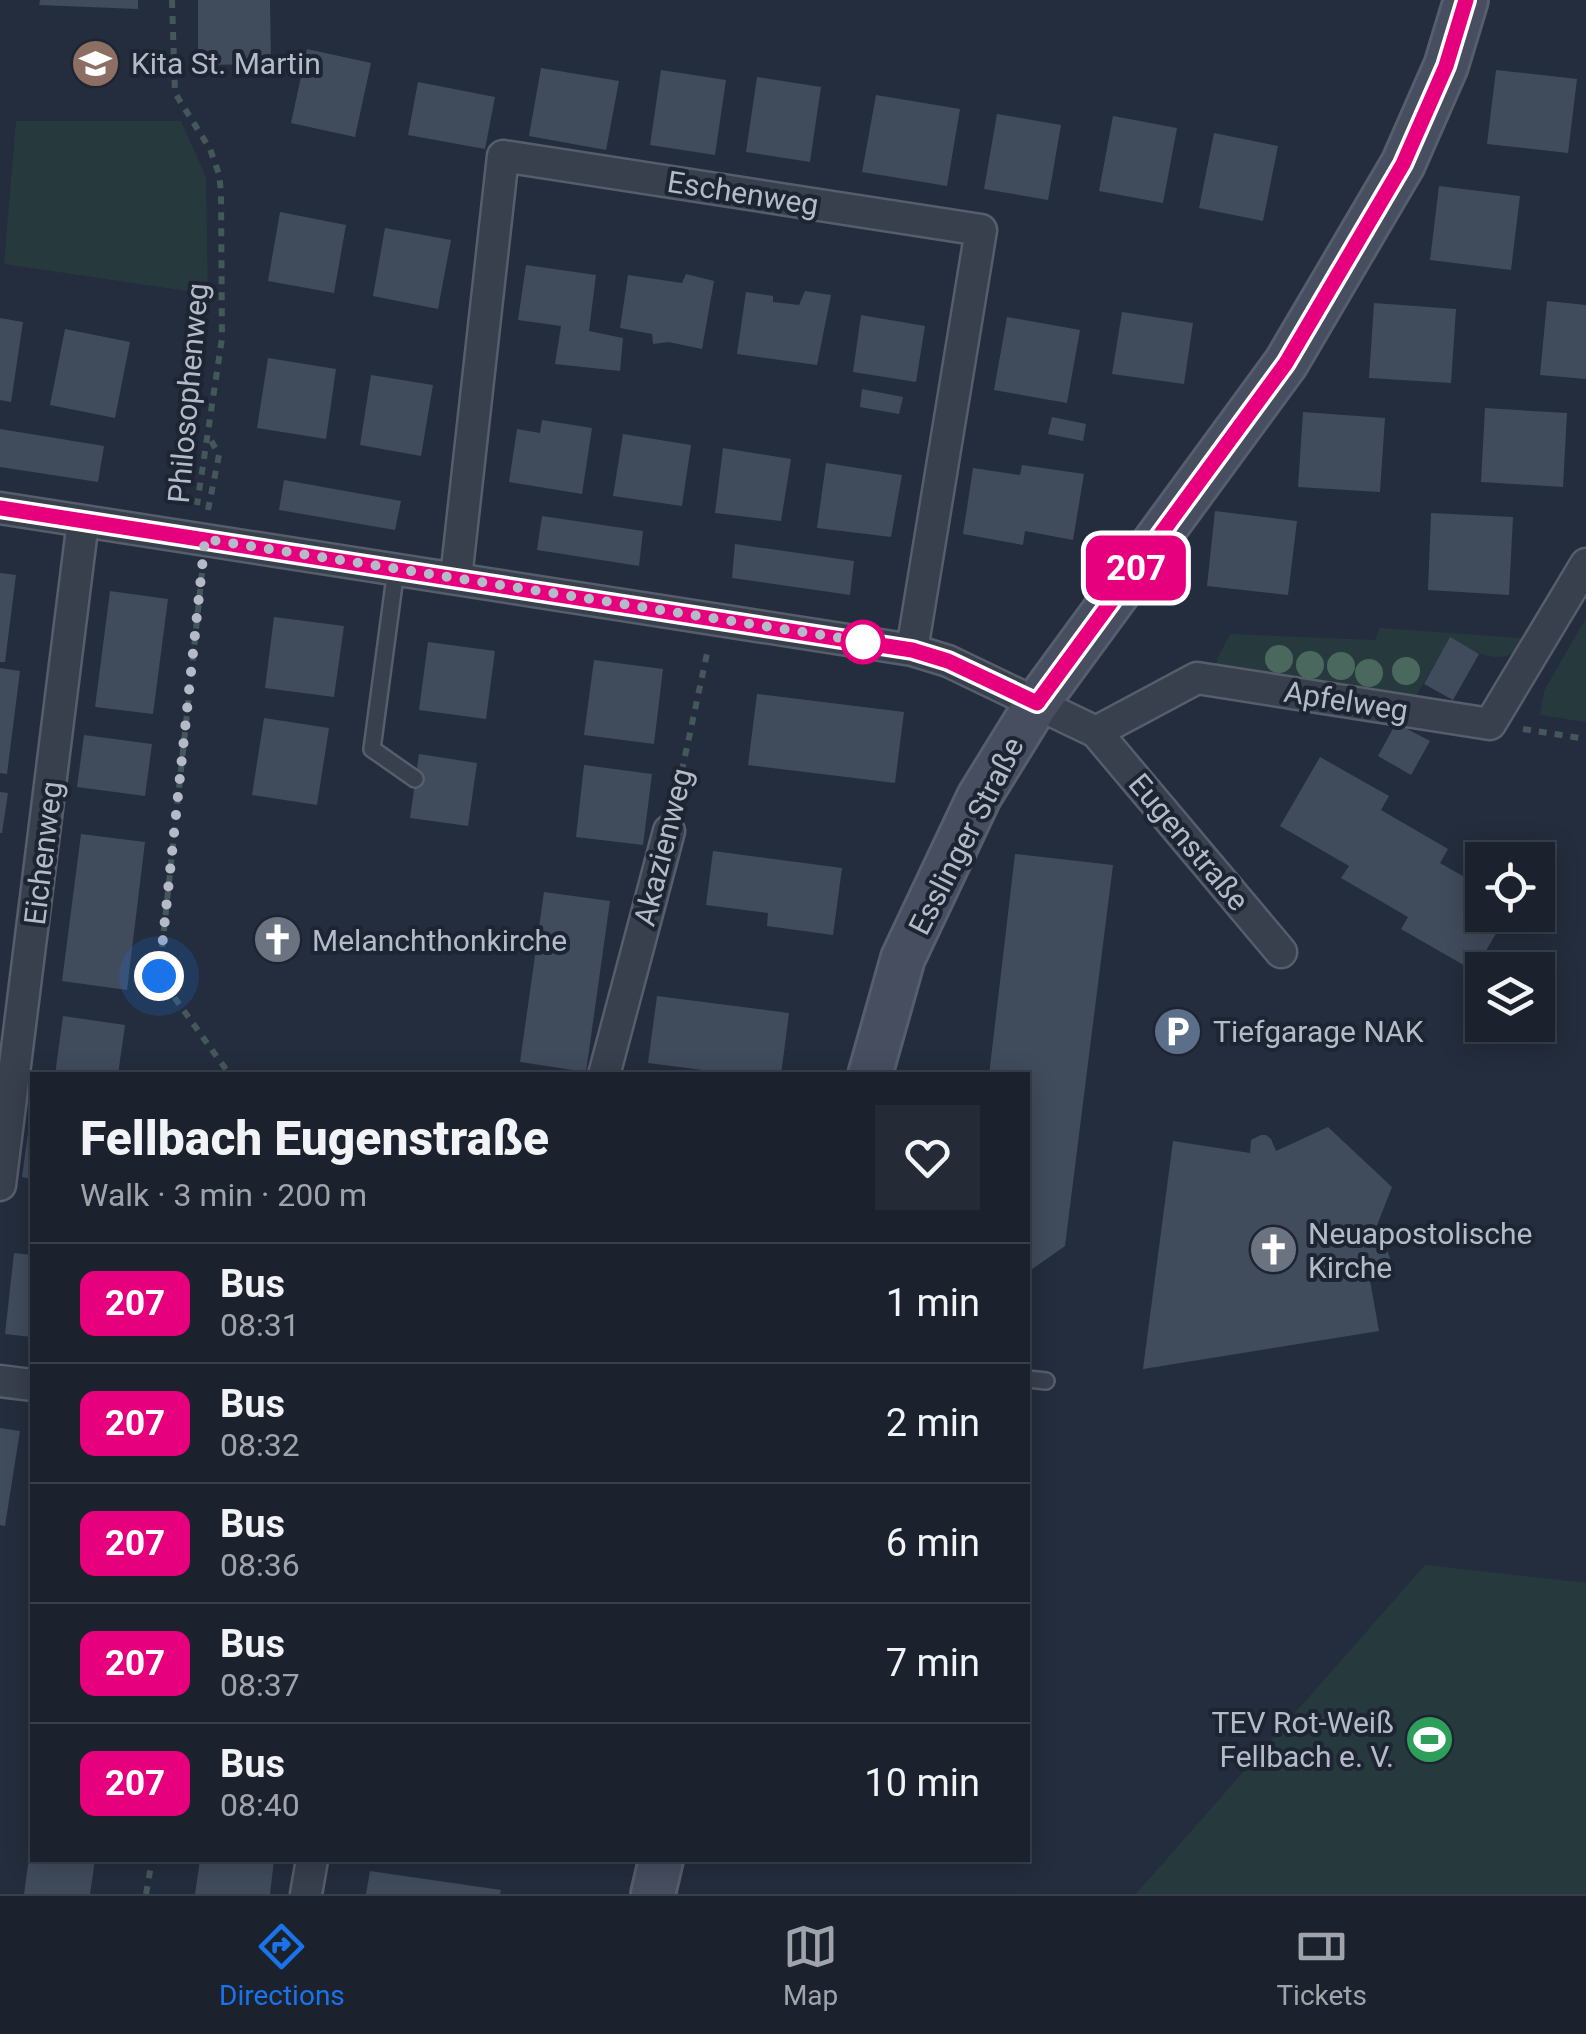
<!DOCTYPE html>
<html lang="en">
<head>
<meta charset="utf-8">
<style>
	:root { --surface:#1b222e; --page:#242a36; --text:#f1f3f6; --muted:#a0a4aa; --line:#393f4a; --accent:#1a73e8 }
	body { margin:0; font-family:Roboto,sans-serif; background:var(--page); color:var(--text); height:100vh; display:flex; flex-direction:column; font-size:38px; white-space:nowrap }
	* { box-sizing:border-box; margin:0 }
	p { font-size:32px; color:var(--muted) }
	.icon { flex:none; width:55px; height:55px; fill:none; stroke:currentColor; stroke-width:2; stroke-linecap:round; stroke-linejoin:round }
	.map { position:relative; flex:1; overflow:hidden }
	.sheet { position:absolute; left:30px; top:1072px; width:1000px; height:790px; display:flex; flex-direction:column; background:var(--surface); border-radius:0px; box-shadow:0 5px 25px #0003,0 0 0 2px var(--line) }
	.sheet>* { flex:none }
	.badge { padding:0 20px; border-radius:15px; font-size:35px; line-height:65px }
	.buttons { position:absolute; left:1465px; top:842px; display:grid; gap:20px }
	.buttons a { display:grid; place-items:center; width:90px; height:90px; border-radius:0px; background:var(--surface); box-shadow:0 5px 25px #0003,0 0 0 2px var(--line); font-size:50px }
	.you { position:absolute; width:50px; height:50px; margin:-25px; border:8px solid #fff; border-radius:50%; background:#1a73e8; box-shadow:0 0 0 15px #1a73e833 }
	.map>.badge { position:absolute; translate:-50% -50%; box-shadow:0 0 0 5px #fff }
	.round { display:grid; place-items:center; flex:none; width:105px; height:105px; border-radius:0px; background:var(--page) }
	.head { display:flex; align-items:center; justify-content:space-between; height:170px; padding:0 50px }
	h1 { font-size:48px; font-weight:800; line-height:75px }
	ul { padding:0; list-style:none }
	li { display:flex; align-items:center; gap:30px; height:120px; padding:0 50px; border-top:2px solid var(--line) }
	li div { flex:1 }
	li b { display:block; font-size:38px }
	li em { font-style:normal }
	li .badge { min-width:110px; font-weight:700; text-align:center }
	.menu { display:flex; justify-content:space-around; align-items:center; height:140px; border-top:2px solid var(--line); background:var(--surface); font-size:28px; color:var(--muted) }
	.menu a { display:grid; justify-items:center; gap:5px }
	.menu .on { color:var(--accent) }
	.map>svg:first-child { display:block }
</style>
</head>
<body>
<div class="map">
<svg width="1586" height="1894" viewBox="0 0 1586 1894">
	<rect width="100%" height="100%" fill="#242d3d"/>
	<path fill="#263a3e" d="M16 121H181L206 177 208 294 4 264Z
		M1586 618V722L1540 715 1544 691Z
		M1380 628 1532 639C1503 670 1481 655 1450 638L1411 704 1217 669V659L1230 634 1375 640Z
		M1425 1565 1586 1583V1894H1136Z"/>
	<path fill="#404b5c" d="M40 0H138V9L39 5Z
		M198 0H270L271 64 198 65Z
		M307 49 371 63 355 137 291 123Z
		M541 68 619 81 606 150 529 136Z
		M661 70 726 80 715 155 650 145Z
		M1496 70 1577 79 1568 153 1487 144Z
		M757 77 821 87 810 162 746 152Z
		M418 82 495 97 485 149 408 135Z
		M876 95 960 109 947 186 862 172Z
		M997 114 1061 125 1048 200 984 189Z
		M1113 116 1177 128 1163 203 1099 191Z
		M1214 133 1278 146 1263 221 1199 208Z
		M1439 186 1520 196 1511 270 1430 260Z
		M280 212 346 225 334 293 268 281Z
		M385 228 451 240 438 309 373 296Z
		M526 265 596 275 589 331 623 338 620 371 555 364 561 326 518 320Z
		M686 274 714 281 702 349 668 342 653 344 652 334 620 328 628 275 682 283Z
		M805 291 831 295 817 365 737 354 746 292 773 296V302L799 305Z
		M1547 301 1586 305V379L1540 375Z
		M1374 303 1456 309 1451 383 1369 378Z
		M1122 312 1193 323 1184 384 1112 374Z
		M861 315 925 326 916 382 853 372Z
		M1007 317 1080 330 1067 403 994 390Z
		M0 318 23 322 11 402 0 400Z
		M65 329 130 342 115 418 50 405Z
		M268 358 336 369 326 439 257 428Z
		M371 375 433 385 421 456 360 445Z
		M862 389 903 397 899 414 860 407Z
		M1485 408 1567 413 1563 487 1481 482Z
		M1303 412 1385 418 1380 492 1298 487Z
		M1052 417 1086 424 1083 441 1048 434Z
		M542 420 592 428 582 494 509 482 517 429 540 433Z
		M0 429 104 446 98 482 0 467Z
		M623 434 691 445 682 506 613 496Z
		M723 448 791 459 781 521 715 513Z
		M826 463 902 475 891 537 817 528Z
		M1022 465 1084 474 1073 540 1025 531 1023 545 963 534 973 468 1020 475Z
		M284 480 401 501 395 530 279 510Z
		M1215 511 1297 521 1288 595 1207 586Z
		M1431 513 1513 517 1509 595 1428 590Z
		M542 516 643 531 639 566 537 550Z
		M735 544 854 561 850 595 732 578Z
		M0 573 16 575 5 662H0Z
		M110 591 168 599 153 714 95 707Z
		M274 617 344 626 334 697 265 688Z
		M1450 637 1479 654 1453 700 1424 684Z
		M428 642 495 651 486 719 419 710Z
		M594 660 663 669 654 744 584 735Z
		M0 668 20 671 7 774 0 773Z
		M757 694 904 712 895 783 748 765Z
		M264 718 329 728 317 805 252 795Z
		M1396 723 1430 741 1411 775 1378 756Z
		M84 735 152 744 145 796 77 787Z
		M419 754 477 763 468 826 410 818Z
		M1320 757 1389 796 1381 810 1448 849 1440 863 1482 887V915H1507L1474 971 1401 929 1408 917 1341 878 1349 866 1280 826Z
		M584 765 652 774 643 845 576 837Z
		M0 792 8 793 2 833H0Z
		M81 834 145 842 127 990 62 981Z
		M713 851 842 868 833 935 767 926 768 913 706 905Z
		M1015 854 1113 865 1065 1246 1028 1272V1075H989Z
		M544 892 610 901 586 1072 520 1062Z
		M657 996 789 1013 781 1075H741L648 1063Z
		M63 1016 125 1025 118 1075H55Z
		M30 1119H32V1179L22 1177Z
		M1328 1127 1392 1187 1370 1243 1386 1248 1390 1258 1382 1268 1368 1269 1379 1331 1143 1369 1173 1141 1250 1153 1251 1140 1261 1135H1266L1271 1139 1276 1151Z
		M14 1253 32 1255V1337L5 1334Z
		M0 1428 20 1431 5 1526 0 1525Z
		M30 1851H32V1860H95L90 1894H24Z
		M200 1860H274L270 1894H195Z
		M370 1871 501 1890 500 1894H366Z"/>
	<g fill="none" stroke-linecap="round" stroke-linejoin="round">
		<defs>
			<path id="service" d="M396 569 372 749 415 779
				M1028 1379 1046 1381"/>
			<path id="minor" d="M0 508 912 650 948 661 1096 732 1197 678 1490 724 1586 564
				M456 578 503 156 981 230 912 650
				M1096 732 1281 952
				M604 1075 669 831
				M0 1185 83 521
				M0 1381 32 1385
				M306 1894 312 1860"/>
			<path id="secondary" d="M870 1075 903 958 979 797 1037 703 1286 363 1403 164 1446 66 1466 0
				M653 1894 661 1860"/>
		</defs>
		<use href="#service" stroke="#565d6b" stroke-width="20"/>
		<use href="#minor" stroke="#565d6b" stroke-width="35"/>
		<use href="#secondary" stroke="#565d6b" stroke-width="48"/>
		<path stroke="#44575b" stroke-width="6" stroke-dasharray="8 8" stroke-linecap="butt" d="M172 0 175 93 210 149 219 174 221 192 222 338 197 505
			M208 510 219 455 208 435
			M202 573 159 976 230 1075
			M1523 729 1586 739
			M675 803 708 649
			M146 1894 152 1860"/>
		<use href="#service" stroke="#383f4d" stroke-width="15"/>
		<use href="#minor" stroke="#383f4d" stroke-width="30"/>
		<use href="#secondary" stroke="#464e60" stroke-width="42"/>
	</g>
	<g fill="#4b685e">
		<circle cx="1279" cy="659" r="14"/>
		<circle cx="1310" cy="665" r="14"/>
		<circle cx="1341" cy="666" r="14"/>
		<circle cx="1406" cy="671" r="14"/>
		<circle cx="1369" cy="673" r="14"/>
	</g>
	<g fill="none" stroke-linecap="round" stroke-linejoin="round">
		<defs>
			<path id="line" d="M0 508 912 650 948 661 1037 703 1286 363 1403 164 1446 66 1466 0"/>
		</defs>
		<use href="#line" stroke="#fff" stroke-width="22"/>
		<use href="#line" stroke="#e6007e" stroke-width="15"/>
		<path stroke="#b4bac8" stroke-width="10" stroke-dasharray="0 18" d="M159 976 205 539 879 644 863 642"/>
	</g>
	<defs>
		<symbol id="school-disc" viewBox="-11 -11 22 22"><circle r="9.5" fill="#8d6e63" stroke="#1d2432"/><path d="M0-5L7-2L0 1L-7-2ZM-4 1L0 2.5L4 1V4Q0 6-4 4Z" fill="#fff"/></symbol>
		<symbol id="church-disc" viewBox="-11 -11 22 22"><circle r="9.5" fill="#6b7280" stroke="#1d2432"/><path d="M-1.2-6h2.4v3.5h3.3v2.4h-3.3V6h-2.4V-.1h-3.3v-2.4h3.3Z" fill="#fff"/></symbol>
		<symbol id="parking-disc" viewBox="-11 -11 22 22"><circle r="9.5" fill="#5c6f8a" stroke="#1d2432"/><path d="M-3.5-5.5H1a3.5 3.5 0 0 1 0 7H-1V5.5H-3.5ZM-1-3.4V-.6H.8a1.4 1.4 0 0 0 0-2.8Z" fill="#fff"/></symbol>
		<symbol id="stadium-disc" viewBox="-11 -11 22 22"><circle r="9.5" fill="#2e9e5b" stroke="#1d2432"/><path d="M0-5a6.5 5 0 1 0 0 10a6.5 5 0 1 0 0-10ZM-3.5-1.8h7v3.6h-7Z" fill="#fff"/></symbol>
	</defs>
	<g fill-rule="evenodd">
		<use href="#school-disc" x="68" y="36" width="55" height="55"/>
		<use href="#church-disc" x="250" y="912" width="55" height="55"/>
		<use href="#parking-disc" x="1150" y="1004" width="55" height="55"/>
		<use href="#church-disc" x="1246" y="1222" width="55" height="55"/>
		<use href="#stadium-disc" x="1402" y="1712" width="55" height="55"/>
	</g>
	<circle fill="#fff" stroke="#e6007e" stroke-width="5" cx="863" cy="642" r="20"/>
	<g text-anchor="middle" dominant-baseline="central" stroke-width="8" stroke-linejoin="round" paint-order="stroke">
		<g font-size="30" fill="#b4bac8" stroke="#1d2432" text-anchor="start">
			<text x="131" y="63">Kita St. Martin</text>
			<text x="312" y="940">Melanchthonkirche</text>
			<text x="1213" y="1031">Tiefgarage NAK</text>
			<text x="1308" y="1233">Neuapostolische<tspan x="1308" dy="34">Kirche</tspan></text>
			<text x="1394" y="1722" text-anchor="end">TEV Rot-Weiß<tspan x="1394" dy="34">Fellbach e. V.</tspan></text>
		</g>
		<g font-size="30" fill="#b4bac8" stroke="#1d2432">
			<text transform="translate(743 193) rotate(9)">Eschenweg</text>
			<text transform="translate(188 393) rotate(-85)">Philosophenweg</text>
			<text transform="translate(1346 701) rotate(9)">Apfelweg</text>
			<text transform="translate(966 836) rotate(-63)">Esslinger Straße</text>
			<text transform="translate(1189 842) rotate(50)">Eugenstraße</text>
			<text transform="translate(663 847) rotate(-76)">Akazienweg</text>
			<text transform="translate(43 853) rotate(-83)">Eichenweg</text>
		</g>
	</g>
</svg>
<div class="buttons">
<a><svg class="icon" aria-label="locate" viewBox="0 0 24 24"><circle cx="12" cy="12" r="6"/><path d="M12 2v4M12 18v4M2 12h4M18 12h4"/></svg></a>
<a><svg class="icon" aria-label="layers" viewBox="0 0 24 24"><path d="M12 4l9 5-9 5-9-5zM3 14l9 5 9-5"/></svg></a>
</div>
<div class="you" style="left:159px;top:976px"></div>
<b class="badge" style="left:1136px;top:568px;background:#e6007e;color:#fff">207</b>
<section class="sheet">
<div class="head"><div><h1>Fellbach Eugenstraße</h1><p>Walk · 3 min · 200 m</p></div><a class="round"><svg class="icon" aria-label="heart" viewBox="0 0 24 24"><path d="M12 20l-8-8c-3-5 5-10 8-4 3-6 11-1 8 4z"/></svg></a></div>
<ul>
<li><span class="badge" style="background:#e6007e;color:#fff">207</span><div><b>Bus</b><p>08:31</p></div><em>1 min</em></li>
<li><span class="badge" style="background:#e6007e;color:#fff">207</span><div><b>Bus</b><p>08:32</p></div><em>2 min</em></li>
<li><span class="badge" style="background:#e6007e;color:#fff">207</span><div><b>Bus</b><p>08:36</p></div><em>6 min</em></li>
<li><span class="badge" style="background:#e6007e;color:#fff">207</span><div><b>Bus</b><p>08:37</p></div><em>7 min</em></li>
<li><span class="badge" style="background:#e6007e;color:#fff">207</span><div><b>Bus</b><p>08:40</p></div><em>10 min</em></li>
</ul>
</section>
</div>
<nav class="menu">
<a class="on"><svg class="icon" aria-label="directions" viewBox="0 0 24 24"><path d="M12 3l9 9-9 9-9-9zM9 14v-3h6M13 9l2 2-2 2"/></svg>Directions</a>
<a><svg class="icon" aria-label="map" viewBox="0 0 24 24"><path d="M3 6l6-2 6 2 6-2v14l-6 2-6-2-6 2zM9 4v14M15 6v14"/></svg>Map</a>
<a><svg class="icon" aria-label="tickets" viewBox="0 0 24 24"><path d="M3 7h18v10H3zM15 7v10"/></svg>Tickets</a>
</nav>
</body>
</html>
